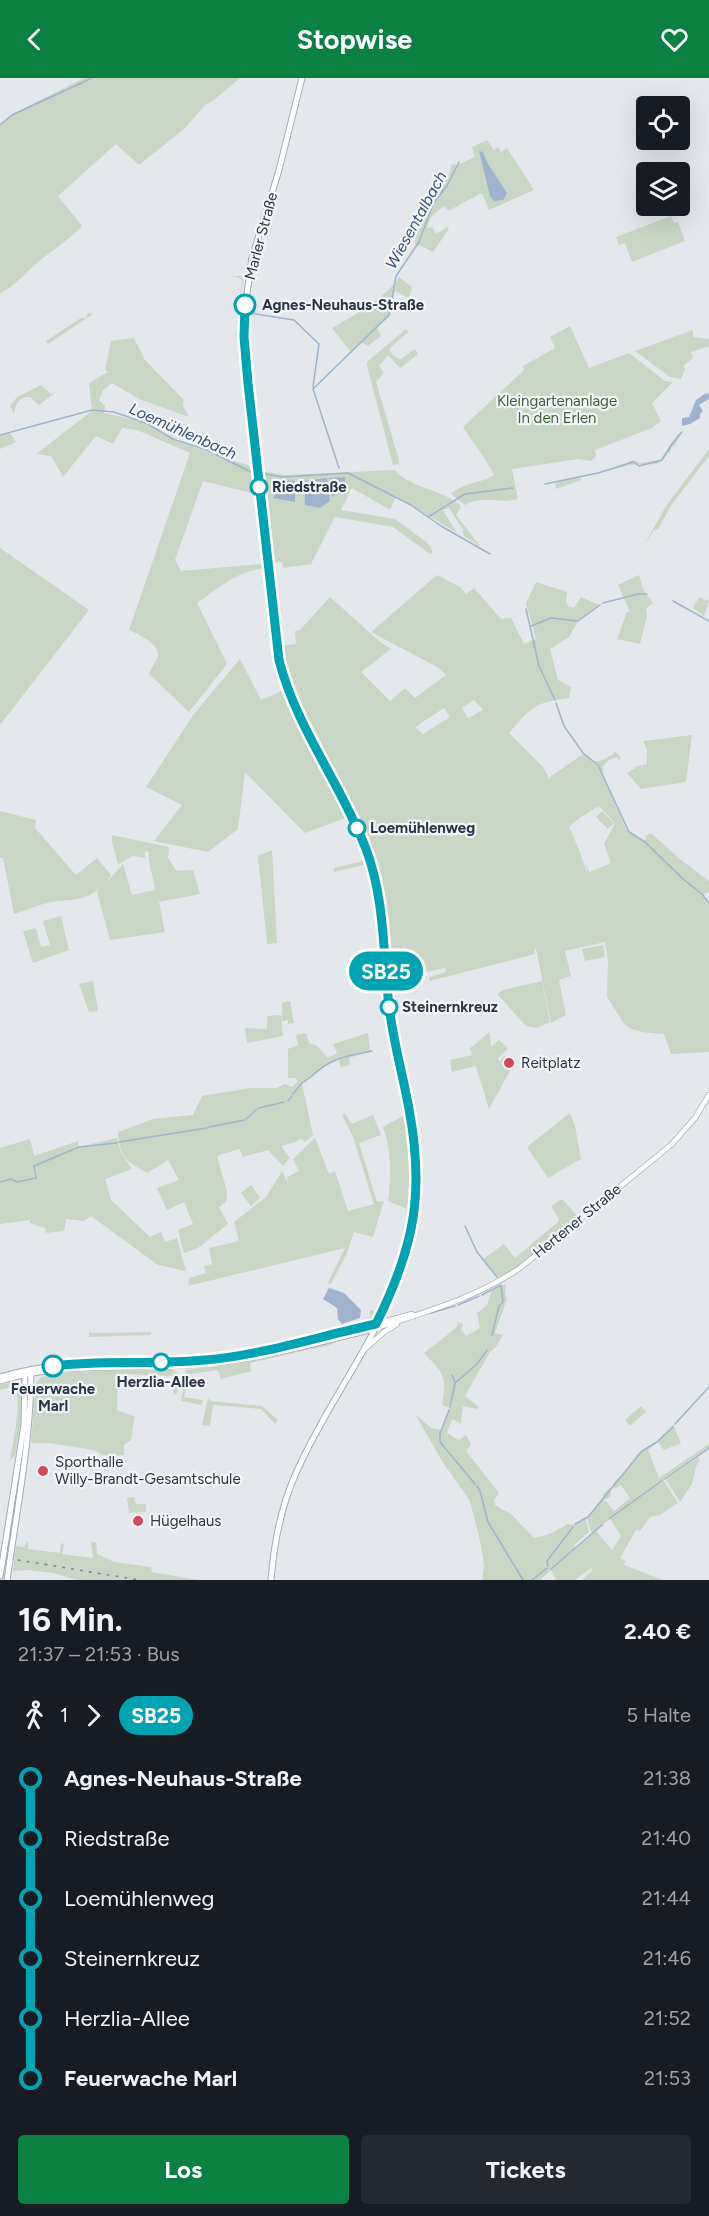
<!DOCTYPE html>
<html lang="de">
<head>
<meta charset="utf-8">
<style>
	:root { --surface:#171b24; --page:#242831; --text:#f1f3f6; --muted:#9ea1a6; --accent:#0b8043 }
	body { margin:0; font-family:Figtree,sans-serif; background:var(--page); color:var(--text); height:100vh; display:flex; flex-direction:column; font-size:22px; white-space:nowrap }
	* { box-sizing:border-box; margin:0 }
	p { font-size:20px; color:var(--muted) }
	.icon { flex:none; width:33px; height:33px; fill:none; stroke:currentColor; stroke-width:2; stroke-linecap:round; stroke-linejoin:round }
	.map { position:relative; height:1502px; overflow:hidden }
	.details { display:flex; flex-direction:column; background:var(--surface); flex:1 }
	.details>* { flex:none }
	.badge { padding:0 12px; border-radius:20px; font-size:21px; line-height:39px }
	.controls { position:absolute; left:636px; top:18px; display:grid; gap:12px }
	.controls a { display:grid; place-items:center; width:54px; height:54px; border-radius:6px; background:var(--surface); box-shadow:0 6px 24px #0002; font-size:30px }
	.map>.badge { position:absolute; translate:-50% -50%; box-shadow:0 0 0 3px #fff }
	.legs { display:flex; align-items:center; gap:9px; height:66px; padding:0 18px; font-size:20px }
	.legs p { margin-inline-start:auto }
	.headline { display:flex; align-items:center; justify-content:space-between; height:102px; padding:0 18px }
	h1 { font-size:33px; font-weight:700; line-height:45px }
	.primary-button { display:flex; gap:12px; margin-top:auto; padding:12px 18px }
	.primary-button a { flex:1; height:69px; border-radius:6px; background:var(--accent); color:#fff; font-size:24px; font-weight:700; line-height:69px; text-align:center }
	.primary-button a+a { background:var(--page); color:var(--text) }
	ul { padding:0 18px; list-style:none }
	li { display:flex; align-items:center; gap:21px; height:60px; font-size:22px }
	li i { display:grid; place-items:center; width:9px; height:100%; margin:0 8px; background:currentColor }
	li i::after { content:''; width:15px; height:15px; margin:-8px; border:4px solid; border-radius:50%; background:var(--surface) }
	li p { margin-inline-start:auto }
	li:first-child i { background:linear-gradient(#0000 50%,currentColor 0) }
	li:last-child i { background:linear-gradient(currentColor 50%,#0000 0) }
	header { display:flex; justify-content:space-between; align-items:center; height:78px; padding:0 18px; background:var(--accent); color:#fff; font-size:27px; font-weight:700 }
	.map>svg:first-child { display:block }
</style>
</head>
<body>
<header><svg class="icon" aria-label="back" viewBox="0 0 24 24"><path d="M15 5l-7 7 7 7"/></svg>Stopwise<svg class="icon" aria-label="heart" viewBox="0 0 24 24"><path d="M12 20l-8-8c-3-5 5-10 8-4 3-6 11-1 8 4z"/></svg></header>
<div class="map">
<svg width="709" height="1502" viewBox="0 0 709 1502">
	<rect width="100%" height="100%" fill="#e4e7ec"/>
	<path fill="#c9d6c5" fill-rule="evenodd" d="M84 0H240L214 22 206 26 184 51 139 87 116 66 58 118 82 148C68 163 52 172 37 185 24 196 16 208 0 215V46L13 36Z
		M487 62 494 72 498 69 501 74 507 70 534 112 489 132 482 115 448 133 445 128C435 134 430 139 427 150L432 149 436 156 447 149 449 151 433 174 419 167 415 168 418 134 449 96 452 86 457 87 475 79 472 69Z
		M671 138 674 145 678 144 685 163 632 184 625 165 619 167 616 159Z
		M226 198H240L243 200 240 222V256L248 348 237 234 242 202 237 199Z
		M399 199 412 209 409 220 395 213 390 238 377 250 381 258 368 268 361 264 351 274 332 250C351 240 389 217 399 199Z
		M250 216 254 220 251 225V231L257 235H251L249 238 251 302 256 320 258 350H256L248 266Z
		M88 235 93 236 48 266 46 263 81 240H86Z
		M570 248 589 290 629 275 665 303 673 304 652 325 661 343 652 350 595 372 596 378 591 383 578 381 512 391 518 421C500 426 481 417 465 427L451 416C466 403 478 407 494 397 486 380 474 366 463 349L524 292 523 288 555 270 550 259Z
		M406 251 408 254 390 270C389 275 395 280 401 281L415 271 418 276 400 290 388 277 379 288 384 295 376 304 399 382V386L393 387 367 288V284Z
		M693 252V259L709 261V268L691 274 693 280 683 288 685 291 681 301 670 299 635 273Z
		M134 260 145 282 184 322 183 328 189 339 139 321 112 305 103 312 99 322 105 328 104 335 148 345 172 361 252 389 255 416 203 403 175 482 181 493 261 486 262 491C238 492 216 512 197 525L227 586 189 634 149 596C151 589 157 584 158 578 160 566 138 556 129 552L190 375 137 352 122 350 113 366 96 358 63 399 51 378 36 376 92 333 89 305 108 294 105 292 111 263Z
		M41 307 51 316 57 313 39 327 30 319C18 319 16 326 14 336L10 328 17 319Z
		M682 354 674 369 672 368 670 375H667L661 384 657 386 630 387 596 396 634 382 640 385 660 382 678 356Z
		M10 355 16 364 0 371V357Z
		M709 371V378L672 426 658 451 654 452 643 469 666 428Z
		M395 392C409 410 443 411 461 428L456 437 480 468 464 458 462 450 449 430 443 432 457 455 396 418 390 432 352 410 341 432 395 441 425 463 430 468 433 475 430 476 393 449 335 439 311 486 283 490 282 484 270 485 261 393 285 397Z
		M577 399 581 400V402L556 411 555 406 563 402Z
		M0 470 89 532 0 647Z
		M437 497 460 509 466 516 474 510 501 541 511 540 524 566 536 561 526 525 536 504 567 514 566 523 568 528 574 530 581 519 599 527 579 542 569 559 550 571 558 602 571 609 569 620C533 625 532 629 509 655L543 689 550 702V699L583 676C595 684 596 686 608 679 615 675 611 679 615 673L620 679V683L617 679 609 682 603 688V697L626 751 645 763 647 757 651 755 681 782 709 803V813L703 817 709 825V974L671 976 664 956C651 955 635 955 625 947L607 919 608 884 605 864 565 873 571 898 559 902 566 937 551 945 536 871H534L535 876 430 903 429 899 446 894 445 890 391 902 377 798 355 738 288 610 280 581 279 568 296 566 295 553 300 552 330 519 379 563 391 571 361 594 390 623 405 610 415 620 446 597 439 590 371 554ZM474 622 483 632 468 640 462 630ZM444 630 450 639 423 656 415 649ZM597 729 601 730 615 745 604 766 611 785 589 794 586 785 587 795 578 769 569 749 581 739Z
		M639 497 644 513 653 525 646 531 647 538 640 566 617 561 627 534H630L618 507Z
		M699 519 709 523 704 538 693 530Z
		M240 581 261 622 284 612 348 739 305 755 245 694 238 751 208 774 154 763 182 727 146 709 194 636Z
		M692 657 686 704 641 711 627 695 638 688 647 686V672L643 663Z
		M0 733 36 742 35 750 76 797 97 780 111 797 106 805 123 786 132 817 155 812C154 801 148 786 149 774L145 773V780L133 778 118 786 112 764V757L169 769 168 780 177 793 193 792 200 816 159 824 165 854 110 862 97 814 100 810C83 824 72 821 51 824 38 827 26 832 14 836L3 780H0Z
		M602 733 614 745 608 751 596 739Z
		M272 772 277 865 267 866 258 778Z
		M367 782 368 786 334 794V790Z
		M61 838 69 872 33 885 23 853 36 850 41 869 50 867 43 843Z
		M603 867 605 879 585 883 582 871Z
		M93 903 98 933 89 934 79 906Z
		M542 903 550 944 537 950 526 948 497 916 503 912Z
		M290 923 294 945 288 946V942L282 943V925Z
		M281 937 283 958 247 965 245 950 267 951V938Z
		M490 954 491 969 499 962 508 970 498 981 500 983 504 978 508 980 509 978 516 982 489 1031 476 988 452 994 450 982 472 977 470 970Z
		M306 955 309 965 317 968 328 980 337 975 333 966 368 955 370 973 373 972 349 980 350 987 341 989 338 980 326 987 302 1006 313 1057 305 1064 301 1060 296 1064 281 1068 290 1080 283 1088 268 1072 243 1079 239 1071 217 1078 204 1033 227 1113 226 1124 219 1129 228 1146 198 1170 184 1175 178 1152 193 1146 184 1124 167 1132 157 1110 179 1102 168 1082 147 1095C126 1082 120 1081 118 1054L153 1041 193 1037 202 1018 251 1010H277L285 1006 292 1009 298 1003 295 1000H288V971L298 967 296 957Z
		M399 1006 412 1069 414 1111 412 1133 403 1176 376 1239 369 1244 370 1232 374 1233C391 1201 403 1167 407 1131L388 1123C391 1098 392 1073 383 1049L403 1038 398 1008Z
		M570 1035 575 1048 581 1081 548 1100 527 1069Z
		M345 1036 352 1046 373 1037 381 1057 359 1065 377 1124 384 1123 373 1159 354 1154 346 1177 331 1206 328 1205 345 1170 188 1208 189 1200 206 1195 204 1188 212 1186 209 1170 239 1163 234 1144 266 1119 282 1093 288 1105 287 1099 299 1093 293 1081 315 1060 329 1096 335 1093 348 1133 374 1126 353 1059 342 1037Z
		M117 1060 121 1075 132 1091 105 1101 111 1122 150 1159 161 1154 165 1164 177 1160 186 1193 158 1187 91 1138 84 1143 66 1141 64 1153 46 1155 45 1150 30 1145V1142L0 1146V1070L30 1061 34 1078 78 1063 79 1069Z
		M251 1107 260 1120 251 1128 241 1115Z
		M562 1121 580 1141 499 1203 484 1182H482L504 1166 515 1180 558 1144 559 1141 551 1128Z
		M506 1206 505 1215 507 1221 495 1255 503 1257 496 1269 490 1274 465 1318 479 1329 478 1331 463 1328 461 1346 452 1341 447 1355 459 1362 466 1357 471 1366 466 1373 499 1415 494 1422 495 1427 512 1437 534 1460 550 1456 568 1446 574 1447 585 1439 589 1454 574 1467 576 1470 592 1457 587 1440 604 1420 602 1417 610 1409 611 1418 607 1421H604L614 1433 630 1420 621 1407 614 1411V1404L624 1395 638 1375 657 1363 673 1347 681 1365 664 1372 658 1364 648 1372 659 1400 709 1366V1369L661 1403H664L678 1425 660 1437 650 1439 640 1453 636 1452 620 1480 625 1483 624 1487 663 1502H582L593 1492 591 1490 575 1502H556L551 1492 540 1502H482L484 1488 481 1467 470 1423 442 1383 415 1336 431 1350 441 1352 450 1330 442 1327C447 1296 444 1297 424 1275L456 1250 458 1244 463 1246 461 1251 466 1258 480 1250 477 1235 487 1227 492 1212ZM610 1441 621 1458 612 1472 596 1453Z
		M89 1254 93 1255 151 1254V1257L89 1259Z
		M338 1263 330 1267 250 1285 251 1293 221 1301 218 1292 190 1296 184 1319 203 1322 202 1327 181 1323 186 1292 220 1287Z
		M118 1291H171L178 1295 177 1315 173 1317 175 1298 118 1296 117 1332 136 1339 134 1341 131 1362 124 1367V1377C114 1378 102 1379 94 1372L49 1365H31L36 1305 41 1299 69 1294Z
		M14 1303 22 1308 21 1343 15 1378 10 1382C13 1365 23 1322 14 1308L0 1312V1307Z
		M208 1320 211 1323 262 1328 278 1342 275 1346 261 1331 213 1327 210 1348 202 1347Z
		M641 1328 646 1334 630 1348 625 1342Z
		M698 1379 700 1382 696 1389 692 1406 680 1424 666 1402Z
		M134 1419 136 1426H146V1434L129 1435 127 1420Z
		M27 1464H28V1471L60 1475 61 1465 64 1466 62 1476 93 1480 91 1464H96L97 1476 114 1484 151 1489 152 1494 198 1502H77L53 1495 28 1492 13 1493 16 1468 24 1469Z"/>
	<path fill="#9fb4cc" d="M479 73 483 74 488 86 507 115 503 122 494 123 490 118Z
		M706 315 709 316V321L699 327 703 333 700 336V340L690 346 682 348V340L689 339 696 322Z
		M345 399 346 410 332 419 329 400Z
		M327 400 330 423 320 430 305 427 304 403Z
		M277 402 295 403V424L273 420 277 413Z
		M329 1210 344 1215 361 1232 360 1240 342 1246 338 1241 337 1230 323 1221Z"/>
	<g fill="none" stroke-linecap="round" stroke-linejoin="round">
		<path stroke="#9fb4cc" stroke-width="1.5" d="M0 47 12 37 92 0
			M250 235 294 242 319 266 313 309
			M0 357 92 332 114 334 148 346 173 361 207 372 253 395
			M339 390 313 311 389 237 396 198 419 164 433 126 447 108 459 84
			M265 396 282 399 348 395 411 427 441 448 490 476
			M545 406 598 395 633 384 639 388 662 382 672 366 682 354
			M428 439 465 416 513 410
			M673 523 709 543
			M603 525 638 516H647
			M526 531 539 588 555 622
			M531 548 551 540 578 543 600 527
			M556 625 564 648 583 675 598 687 629 754 645 764 683 801 703 817 709 825
			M313 997C334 978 346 979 372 973
			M293 1016 301 1006 312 998
			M288 1023 292 1018
			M259 1030 284 1024
			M209 1049 245 1042 257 1031
			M119 1064 207 1050
			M0 1104 11 1101 17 1104 36 1100 34 1088 79 1069 117 1065
			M465 1148 477 1174 497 1199
			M482 1217 501 1207 503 1224 499 1228 492 1257
			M458 1227 479 1218
			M431 1235 455 1228
			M452 1297 455 1304
			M450 1329 455 1305 477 1286 487 1272
			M675 1346 709 1309
			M441 1353 449 1332
			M440 1354V1364L475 1406
			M665 1401 709 1370
			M477 1408 480 1413 488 1444 523 1502
			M610 1440 663 1402
			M575 1446 588 1439 642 1373 657 1364 673 1349
			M548 1488 547 1483 573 1449
			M551 1491 602 1447
			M532 1502 547 1490"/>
		<defs>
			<path id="secondary" d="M376 1246 412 1236
				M374 1251C425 1234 476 1220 520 1190L671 1067 695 1040 709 1017
				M366 1270 384 1254 397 1246"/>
			<path id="primary" d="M0 1299C70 1278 135 1289 205 1282 263 1277 320 1258 376 1246
				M0 1303C65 1282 133 1292 200 1286 258 1282 317 1264 374 1251
				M4 1474 24 1347 25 1294
				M11 1475C20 1414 31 1354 31 1293
				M0 1498 3 1481
				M7 1502 10 1482
				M271 1502C274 1465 281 1427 297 1393 329 1320 383 1256 405 1179 432 1086 400 1018 389 928 383 876 385 822 366 773 342 707 297 650 278 582L247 305 244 236 252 180 279 92 302 0"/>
		</defs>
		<use href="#secondary" stroke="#a9aeb7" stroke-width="6"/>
		<use href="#primary" stroke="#a3abb8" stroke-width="7"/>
		<use href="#secondary" stroke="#fff" stroke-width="4.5"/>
		<use href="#primary" stroke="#fff" stroke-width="5"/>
		<path stroke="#7d8696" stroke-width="1.5" stroke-dasharray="3 6" stroke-linecap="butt" d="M0 1479 139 1502"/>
		<defs>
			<path id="primary-bridge" d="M3 1481 4 1474
				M10 1482 11 1475"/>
		</defs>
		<use href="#primary-bridge" stroke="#a3abb8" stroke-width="7" stroke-linecap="butt"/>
		<use href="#primary-bridge" stroke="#fff" stroke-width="5"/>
	</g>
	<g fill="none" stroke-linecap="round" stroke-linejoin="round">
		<defs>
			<path id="line-1" d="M53 1288C104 1282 154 1287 205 1282 263 1277 320 1258 376 1246 414 1170 425 1115 409 1031 403 997 393 963 389 928 383 876 385 821 366 771 341 706 296 649 279 582L248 305 244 259 245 227"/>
		</defs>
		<use href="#line-1" stroke="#fff" stroke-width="14"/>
		<use href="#line-1" stroke="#00a3b4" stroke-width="9"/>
	</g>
	<g fill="#fff" stroke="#00a3b4" stroke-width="3">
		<circle cx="245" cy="227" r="10"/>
		<circle cx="259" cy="409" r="8"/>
		<circle cx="357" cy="750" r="8"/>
		<circle cx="389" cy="929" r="8"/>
		<circle cx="161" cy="1284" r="8"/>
		<circle cx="53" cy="1288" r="10"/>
	</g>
	<g fill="#d1495b" stroke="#f4f6f9" stroke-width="2">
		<circle cx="509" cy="985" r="6"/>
		<circle cx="43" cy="1393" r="6"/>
		<circle cx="138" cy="1443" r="6"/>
	</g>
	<g text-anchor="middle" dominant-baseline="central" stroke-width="4.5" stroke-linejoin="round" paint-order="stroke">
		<g font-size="15" fill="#2b3445" stroke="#f4f6f9">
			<text transform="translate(261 158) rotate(-75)">Marler Straße</text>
			<text transform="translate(577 1143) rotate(-39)">Hertener Straße</text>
		</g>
		<g font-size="15" font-weight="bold" fill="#2b3445" stroke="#f4f6f9" text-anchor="start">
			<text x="262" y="227">Agnes-Neuhaus-Straße</text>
			<text x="272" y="409">Riedstraße</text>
			<text x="370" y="750">Loemühlenweg</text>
			<text x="402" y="929">Steinernkreuz</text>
			<text x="161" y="1304" text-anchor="middle">Herzlia-Allee</text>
			<text x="53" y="1311" text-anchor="middle">Feuerwache<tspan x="53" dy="17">Marl</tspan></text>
		</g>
		<g font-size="15" fill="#3f6138" stroke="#f4f6f9">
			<text x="557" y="323">Kleingartenanlage<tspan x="557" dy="17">In den Erlen</tspan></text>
		</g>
		<g font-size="15" fill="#2b3445" stroke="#f4f6f9" text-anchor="start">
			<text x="521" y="985">Reitplatz</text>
			<text x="55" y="1384">Sporthalle<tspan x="55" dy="17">Willy-Brandt-Gesamtschule</tspan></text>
			<text x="150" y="1443">Hügelhaus</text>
		</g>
		<g font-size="16" font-style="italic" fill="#34527a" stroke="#f4f6f9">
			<text transform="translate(416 142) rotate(-61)">Wiesentalbach</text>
			<text transform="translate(183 353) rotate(24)">Loemühlenbach</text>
		</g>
	</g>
</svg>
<div class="controls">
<a><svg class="icon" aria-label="locate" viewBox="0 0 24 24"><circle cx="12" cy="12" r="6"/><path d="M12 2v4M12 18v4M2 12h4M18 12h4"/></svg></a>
<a><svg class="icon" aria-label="layers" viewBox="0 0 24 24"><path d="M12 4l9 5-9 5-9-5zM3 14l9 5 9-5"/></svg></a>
</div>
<b class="badge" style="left:386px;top:893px;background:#00a3b4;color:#fff">SB25</b>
</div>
<section class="details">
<div class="headline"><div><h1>16 Min.</h1><p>21:37 – 21:53 · Bus</p></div><b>2.40 €</b></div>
<div class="legs"><svg class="icon" aria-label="walk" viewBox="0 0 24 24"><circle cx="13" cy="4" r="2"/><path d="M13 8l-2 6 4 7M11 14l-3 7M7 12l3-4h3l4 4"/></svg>1<svg class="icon" aria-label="forward" viewBox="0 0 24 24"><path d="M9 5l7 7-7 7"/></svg><b class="badge" style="background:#00a3b4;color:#fff">SB25</b><p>5 Halte</p></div>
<ul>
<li><i style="color:#00a3b4"></i><b>Agnes-Neuhaus-Straße</b><p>21:38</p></li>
<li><i style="color:#00a3b4"></i><span>Riedstraße</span><p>21:40</p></li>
<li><i style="color:#00a3b4"></i><span>Loemühlenweg</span><p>21:44</p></li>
<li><i style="color:#00a3b4"></i><span>Steinernkreuz</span><p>21:46</p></li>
<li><i style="color:#00a3b4"></i><span>Herzlia-Allee</span><p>21:52</p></li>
<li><i style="color:#00a3b4"></i><b>Feuerwache Marl</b><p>21:53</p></li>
</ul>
<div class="primary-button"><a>Los</a><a>Tickets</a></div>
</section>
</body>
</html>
